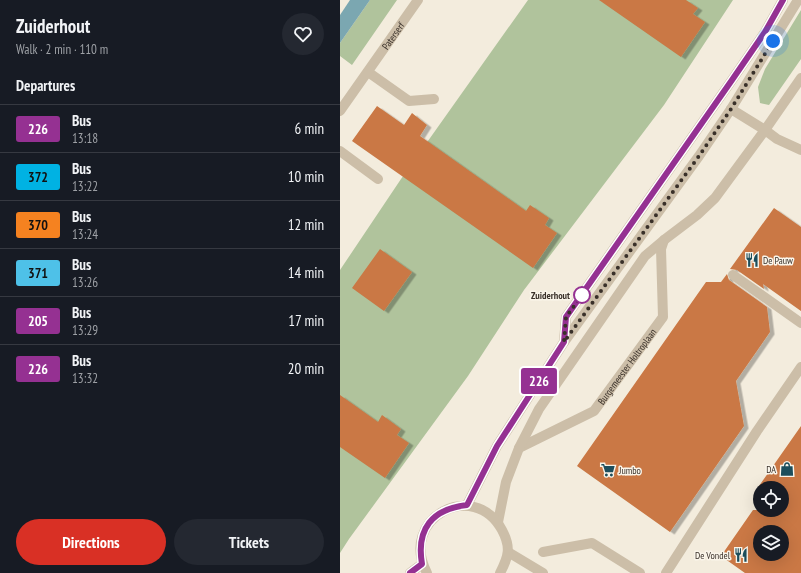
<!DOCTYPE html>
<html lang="en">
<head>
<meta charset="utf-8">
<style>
	:root { --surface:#171b24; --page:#242831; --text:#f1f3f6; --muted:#9ea1a6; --line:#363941; --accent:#d93025 }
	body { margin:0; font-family:"PT Sans Narrow",sans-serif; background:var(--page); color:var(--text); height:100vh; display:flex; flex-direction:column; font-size:15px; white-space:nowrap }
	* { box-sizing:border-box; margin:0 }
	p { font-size:13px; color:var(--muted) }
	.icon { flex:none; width:22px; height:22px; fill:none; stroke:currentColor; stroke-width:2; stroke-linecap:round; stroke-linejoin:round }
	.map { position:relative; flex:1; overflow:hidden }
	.details { display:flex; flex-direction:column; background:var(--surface); width:340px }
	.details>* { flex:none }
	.badge { padding:0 8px; border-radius:3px; font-size:14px; line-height:26px }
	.fabs { position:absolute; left:413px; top:481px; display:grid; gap:8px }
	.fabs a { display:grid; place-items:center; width:36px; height:36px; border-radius:50%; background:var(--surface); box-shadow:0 4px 16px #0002; font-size:20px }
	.you { position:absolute; width:20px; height:20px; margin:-10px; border:3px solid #fff; border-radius:50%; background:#1a73e8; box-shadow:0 0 0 6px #1a73e833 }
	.map>.badge { position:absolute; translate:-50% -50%; box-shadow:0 0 0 2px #fff }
	h2 { padding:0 16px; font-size:15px; line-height:36px }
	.round { display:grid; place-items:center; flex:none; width:42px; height:42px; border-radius:21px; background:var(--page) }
	.headline { display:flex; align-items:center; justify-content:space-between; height:68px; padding:0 16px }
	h1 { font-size:19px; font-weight:800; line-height:30px }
	.cta { display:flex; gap:8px; margin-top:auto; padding:8px 16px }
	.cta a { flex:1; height:46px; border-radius:24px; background:var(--accent); color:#fff; font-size:16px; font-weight:800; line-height:46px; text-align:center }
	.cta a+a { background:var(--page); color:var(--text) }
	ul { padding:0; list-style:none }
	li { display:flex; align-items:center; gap:12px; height:48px; padding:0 16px; border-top:1px solid var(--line) }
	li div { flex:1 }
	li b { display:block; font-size:15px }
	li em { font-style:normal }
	li .badge { min-width:44px; font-weight:700; text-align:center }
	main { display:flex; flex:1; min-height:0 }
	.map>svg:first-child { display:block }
</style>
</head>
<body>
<main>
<section class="details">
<div class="headline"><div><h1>Zuiderhout</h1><p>Walk · 2 min · 110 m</p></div><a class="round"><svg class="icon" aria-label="heart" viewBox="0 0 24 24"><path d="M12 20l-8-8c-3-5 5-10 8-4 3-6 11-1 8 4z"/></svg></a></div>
<h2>Departures</h2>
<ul>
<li><span class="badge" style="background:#953192;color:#fff">226</span><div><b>Bus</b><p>13:18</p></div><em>6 min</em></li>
<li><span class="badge" style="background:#00b2e3;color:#111">372</span><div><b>Bus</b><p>13:22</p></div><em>10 min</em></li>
<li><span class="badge" style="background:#f58220;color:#111">370</span><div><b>Bus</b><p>13:24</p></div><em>12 min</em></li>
<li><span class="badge" style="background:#4ec1e8;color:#111">371</span><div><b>Bus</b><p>13:26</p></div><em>14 min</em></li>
<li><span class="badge" style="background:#953192;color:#fff">205</span><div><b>Bus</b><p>13:29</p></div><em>17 min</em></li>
<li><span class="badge" style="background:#953192;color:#fff">226</span><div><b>Bus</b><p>13:32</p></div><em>20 min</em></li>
</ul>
<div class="cta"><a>Directions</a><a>Tickets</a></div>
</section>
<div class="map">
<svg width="461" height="573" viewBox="0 0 461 573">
	<defs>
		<filter id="shadow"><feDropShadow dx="4.5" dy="2.5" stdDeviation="0" flood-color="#0004"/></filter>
	</defs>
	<rect width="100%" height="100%" fill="#f3ecdd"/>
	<path fill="#b0c39c" d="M30 0H57L12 65 0 56V43Z
		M188 0H393L324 105 184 290 128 376 9 539 0 553V270L61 179Z
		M461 10V59L429 105 420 103 418 87 425 69Z"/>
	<path fill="#7ba7b1" d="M10 0H30L0 43V15Z"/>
	<path fill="#ca7844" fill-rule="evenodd" filter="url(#shadow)" d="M259 0H346L358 8 353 14 365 22 341 57Z
		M37 106 64 125 72 113 87 125 80 136 186 211 190 205 209 218 205 225 217 233 193 268 12 141Z
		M434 208 461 227V311L423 284 424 289 397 270 390 269Z
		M40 249 72 272 44 311 12 288Z
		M387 274 389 280 427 307 430 332 396 381 404 426 330 532 237 466 366 282H381Z
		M0 395 38 422 42 415 61 429 57 435 69 443 45 478 0 447Z
		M461 426V573H405L381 556 413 510H442V488H420V497L419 486ZM420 532H442V554H420Z"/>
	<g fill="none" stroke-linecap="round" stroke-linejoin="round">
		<g stroke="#ccbea8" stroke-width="10">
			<path d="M28 72 69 101 94 99"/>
			<path d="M391 109 425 130 437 139 461 150"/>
			<path id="s1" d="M0 111 78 0"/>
			<path d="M0 151 38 179"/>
			<path d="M393 275 461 323"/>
			<path d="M224 342 226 317 392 80 425 32 443 0"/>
			<path id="s2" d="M179 448 254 411 323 317 321 249 324 240"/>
			<path d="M127 505 157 446 224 342 359 156 391 109 458 0"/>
			<path d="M158 522 166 482 179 448 199 409 305 256 324 240 357 215 375 198 425 130 461 78"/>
			<path d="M168 552 203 573"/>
			<path d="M203 552 252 543 300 573"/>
			<path d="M70 573 82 564"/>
			<path d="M87 573C58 518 134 478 162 530 171 547 169 556 160 573"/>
			<path d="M326 573 417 431 461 367"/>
		</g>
	</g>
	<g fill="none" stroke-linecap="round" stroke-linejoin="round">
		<defs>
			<path id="line" d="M70 573 82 564C76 529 92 509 127 505L157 446 224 342 226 317 392 80 425 32 443 0"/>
		</defs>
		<use href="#line" stroke="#fff" stroke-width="9"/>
		<use href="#line" stroke="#953192" stroke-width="6"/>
		<path stroke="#393029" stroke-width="4" stroke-dasharray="0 7.2" d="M242 295 226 317 224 342 359 156 391 109 433 41"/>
	</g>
	<defs>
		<symbol id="restaurant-bare" viewBox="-9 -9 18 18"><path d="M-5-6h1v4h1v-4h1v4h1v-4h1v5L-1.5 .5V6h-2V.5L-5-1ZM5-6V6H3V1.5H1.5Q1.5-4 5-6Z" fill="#1c4e5c" stroke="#faf5ea" stroke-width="2.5" paint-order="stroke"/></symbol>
		<symbol id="shop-bare" viewBox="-9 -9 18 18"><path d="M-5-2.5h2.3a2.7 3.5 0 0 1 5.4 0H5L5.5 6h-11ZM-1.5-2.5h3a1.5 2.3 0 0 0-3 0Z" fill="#1c4e5c" stroke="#faf5ea" stroke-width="2.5" paint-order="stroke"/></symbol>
		<symbol id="supermarket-bare" viewBox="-9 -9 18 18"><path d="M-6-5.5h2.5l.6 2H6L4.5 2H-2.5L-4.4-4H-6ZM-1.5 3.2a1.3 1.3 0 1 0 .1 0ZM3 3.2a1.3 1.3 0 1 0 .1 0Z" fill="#1c4e5c" stroke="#faf5ea" stroke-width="2.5" paint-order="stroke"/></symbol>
	</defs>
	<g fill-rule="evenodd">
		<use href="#restaurant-bare" x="402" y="250" width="20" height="20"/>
		<use href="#shop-bare" x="437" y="459" width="20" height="20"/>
		<use href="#supermarket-bare" x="258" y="460" width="20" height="20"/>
		<use href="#restaurant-bare" x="391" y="545" width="20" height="20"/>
	</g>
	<circle fill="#fff" stroke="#953192" stroke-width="2" cx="242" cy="295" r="8"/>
	<g text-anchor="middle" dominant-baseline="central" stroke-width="3" stroke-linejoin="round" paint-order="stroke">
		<g font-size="10" fill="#393029" stroke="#faf5ea">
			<text stroke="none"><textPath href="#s1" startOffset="92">Paterserf</textPath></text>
			<text stroke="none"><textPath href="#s2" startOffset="139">Burgemeester Holtroplaan</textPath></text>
		</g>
		<g font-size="10" fill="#393029" stroke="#faf5ea" text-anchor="start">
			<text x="423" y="260">De Pauw</text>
			<text x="436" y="469" text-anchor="end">DA</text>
			<text x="279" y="470">Jumbo</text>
			<text x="390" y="555" text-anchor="end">De Vondel</text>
		</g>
		<g font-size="10" font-weight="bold" fill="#393029" stroke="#faf5ea" text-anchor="end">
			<text x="230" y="295">Zuiderhout</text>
		</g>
	</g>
</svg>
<div class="fabs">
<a><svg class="icon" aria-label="locate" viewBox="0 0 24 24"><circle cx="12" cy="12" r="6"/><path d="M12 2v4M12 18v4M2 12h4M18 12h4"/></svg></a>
<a><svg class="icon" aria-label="layers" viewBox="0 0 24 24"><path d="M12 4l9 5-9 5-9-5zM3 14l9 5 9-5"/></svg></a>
</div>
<div class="you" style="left:433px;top:41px"></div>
<b class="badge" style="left:199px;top:381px;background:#953192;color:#fff">226</b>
</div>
</main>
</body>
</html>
